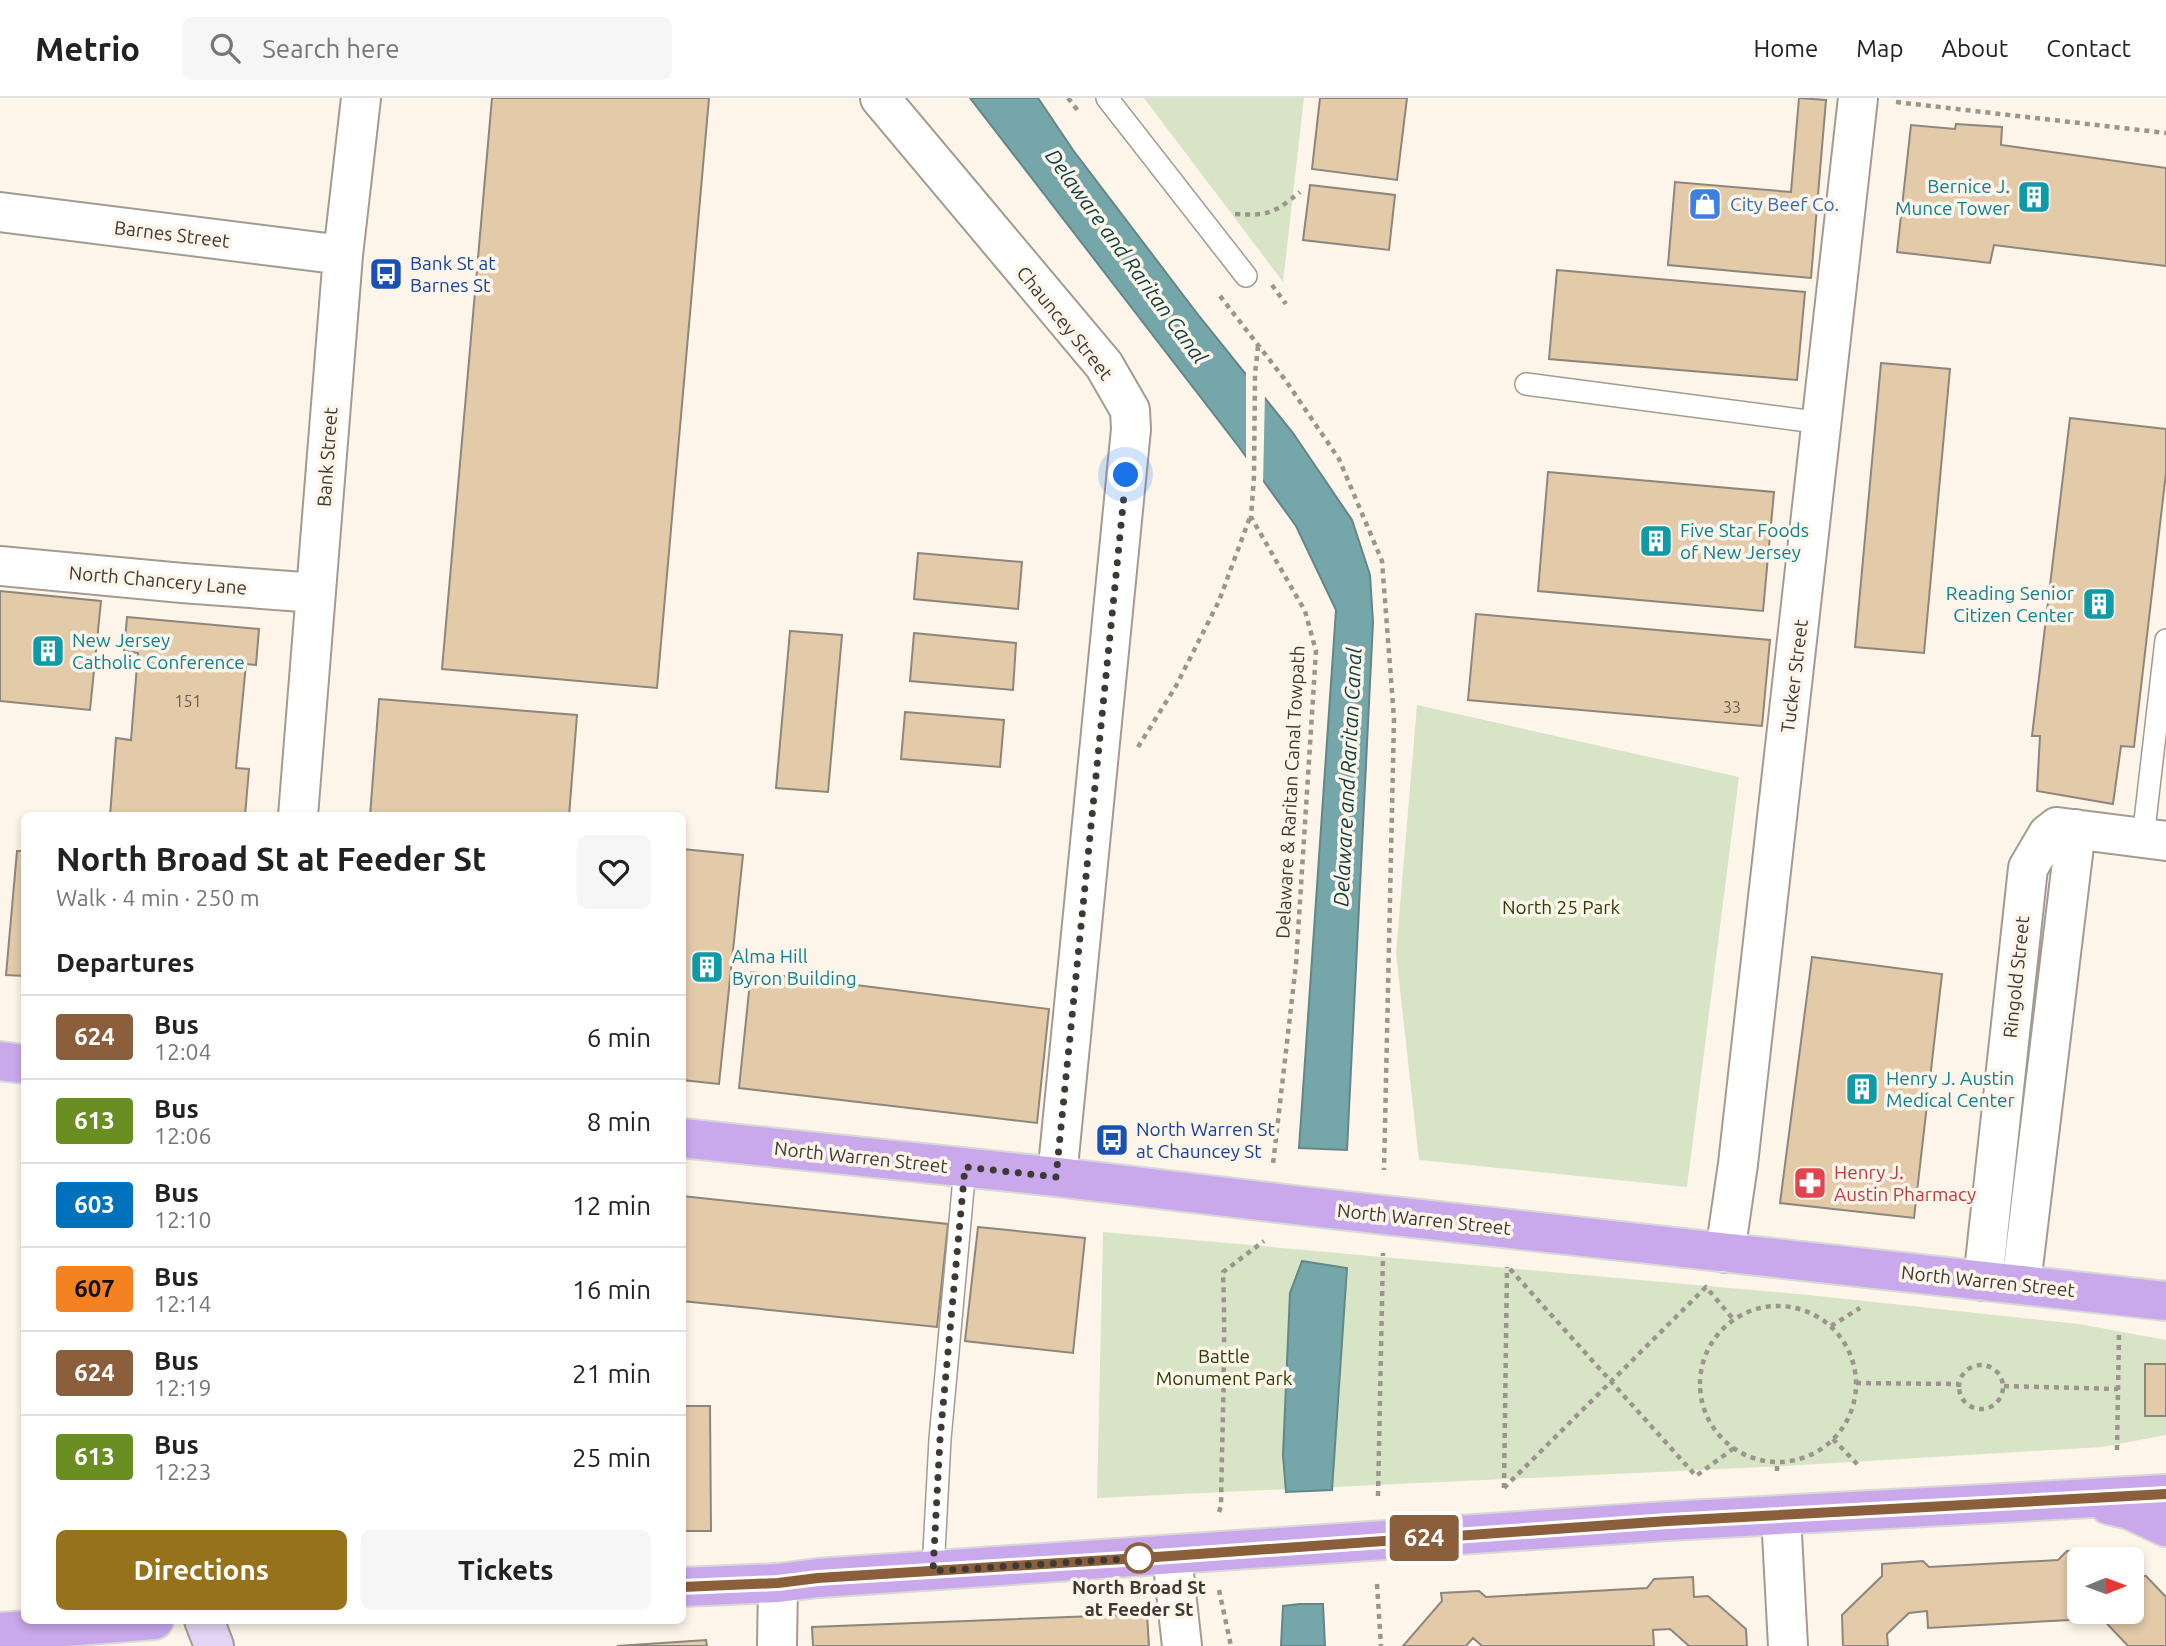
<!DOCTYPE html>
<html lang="en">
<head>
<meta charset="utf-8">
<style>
	:root { --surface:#fff; --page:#f6f6f6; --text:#222; --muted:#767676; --line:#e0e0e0; --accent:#97721c }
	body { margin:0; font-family:Ubuntu,sans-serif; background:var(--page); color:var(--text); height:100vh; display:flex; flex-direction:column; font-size:26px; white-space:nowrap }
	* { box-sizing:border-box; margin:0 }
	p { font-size:23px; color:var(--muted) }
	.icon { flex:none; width:38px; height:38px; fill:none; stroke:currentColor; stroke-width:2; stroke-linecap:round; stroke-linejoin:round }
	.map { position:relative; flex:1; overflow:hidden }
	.sheet { position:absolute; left:21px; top:714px; width:665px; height:812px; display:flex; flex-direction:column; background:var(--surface); border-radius:10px; box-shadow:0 4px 10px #0003 }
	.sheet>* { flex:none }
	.badge { padding:0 14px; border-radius:5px; font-size:24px; line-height:46px }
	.needle { width:46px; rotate:89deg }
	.fabs { position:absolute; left:2067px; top:1449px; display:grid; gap:14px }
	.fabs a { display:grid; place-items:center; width:77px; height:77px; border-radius:10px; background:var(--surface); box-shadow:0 4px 10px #0003; font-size:35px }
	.you { position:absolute; width:35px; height:35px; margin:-18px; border:5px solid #fff; border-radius:50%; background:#1a73e8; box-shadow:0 0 0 10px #1a73e833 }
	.map>.badge { position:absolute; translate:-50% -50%; box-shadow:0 0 0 4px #fff }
	h2 { padding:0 35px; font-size:26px; line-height:63px }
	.round { display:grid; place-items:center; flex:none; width:74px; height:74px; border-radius:10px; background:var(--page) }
	.head { display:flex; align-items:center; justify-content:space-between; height:119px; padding:0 35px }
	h1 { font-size:33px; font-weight:700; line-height:52px }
	.cta { display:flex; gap:14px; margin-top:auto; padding:14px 35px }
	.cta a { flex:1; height:80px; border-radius:10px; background:var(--accent); color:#fff; font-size:28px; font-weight:700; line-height:80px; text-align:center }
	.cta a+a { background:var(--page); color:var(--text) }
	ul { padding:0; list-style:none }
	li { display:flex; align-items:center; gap:21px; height:84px; padding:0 35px; border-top:2px solid var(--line) }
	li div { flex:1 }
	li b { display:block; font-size:26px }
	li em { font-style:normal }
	li .badge { min-width:77px; font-weight:700; text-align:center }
	header { display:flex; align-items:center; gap:42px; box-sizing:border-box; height:98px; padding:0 35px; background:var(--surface); border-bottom:2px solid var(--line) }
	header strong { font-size:33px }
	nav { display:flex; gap:38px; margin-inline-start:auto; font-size:24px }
	.search { width:490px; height:63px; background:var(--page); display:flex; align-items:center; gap:18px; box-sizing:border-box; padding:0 24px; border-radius:10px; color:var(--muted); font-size:26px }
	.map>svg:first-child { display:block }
</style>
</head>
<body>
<header>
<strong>Metrio</strong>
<div class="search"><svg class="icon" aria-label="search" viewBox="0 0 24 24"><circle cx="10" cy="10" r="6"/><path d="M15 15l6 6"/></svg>Search here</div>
<nav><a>Home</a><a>Map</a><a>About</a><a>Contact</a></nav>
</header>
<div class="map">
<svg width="2166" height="1548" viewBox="0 0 2166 1548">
	<rect width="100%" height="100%" fill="#fef5ea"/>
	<path fill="#d7e5c6" d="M1144 0H1304L1283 184Z
		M1417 607 1739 679 1687 1089 1419 1062 1396 855Z
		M1103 1134 1809 1197 2079 1226 2166 1242V1337L2102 1349 1785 1368 1097 1400Z"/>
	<path fill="#75a6aa" stroke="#648687" stroke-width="2" d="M970 0H1038L1073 52 1199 218 1293 335 1352 422 1370 477 1373 524 1347 1052 1299 1050 1336 512 1296 428 1239 349Z
		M1302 1163 1347 1170 1332 1392 1286 1394 1283 1357 1290 1195Z
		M1300 1506H1323L1325 1548H1281L1283 1508Z"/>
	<path fill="#fef5ea" d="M1246 271 1265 294 1263 386 1246 365Z"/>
	<path fill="#e3caa9" stroke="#8d867c" stroke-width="2" d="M492 0H709L657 590 442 571Z
		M1320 0H1407L1397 82 1312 71Z
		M1799 0 1826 2 1811 180 1668 167 1675 84 1791 94Z
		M1956 26 2002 29 2001 47 2166 70V168L1994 147 1990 165 1897 154 1911 27 1955 31Z
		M1310 87 1395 97 1389 152 1303 142Z
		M1557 172 1805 194 1797 282 1549 261Z
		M1881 265 1950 271 1924 555 1855 549Z
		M2070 320 2166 331V375L2134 649 2121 648 2113 706 2037 693 2040 638H2032Z
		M1548 374 1774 394 1763 513 1538 493Z
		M918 455 1022 464 1018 511 914 501Z
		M0 493 101 503 90 612 0 603Z
		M1476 516 1770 542 1762 628 1468 602Z
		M127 519 259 531 256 567 246 566 236 670 249 671 245 718H110L116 640 131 642 138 555 124 553Z
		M790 533 842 537 828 694 776 690Z
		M914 535 1016 545 1013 592 910 583Z
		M379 601 577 617 569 718H370Z
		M905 614 1004 622 1000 669 901 661Z
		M682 751 743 757 719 986 682 982Z
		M17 753H24V878L6 877Z
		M1812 859 1942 876 1914 1120 1780 1105Z
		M751 874 1049 911 1037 1025 739 990Z
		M682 1098 948 1126 937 1229 682 1203Z
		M978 1129 1085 1140 1073 1255 965 1243Z
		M2145 1266H2166V1318H2145Z
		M682 1308H710L711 1433H682Z
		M2105 1451 2115 1461H2079V1503L2068 1504 2069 1522 1928 1530 1927 1513 1909 1515 1887 1536 1888 1548H1843L1842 1517 1882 1478V1466L1923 1463 1929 1469 2058 1462 2067 1453Z
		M2132 1478H2146L2166 1499V1548H2128L2096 1514H2132Z
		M1693 1479 1694 1499 1708 1498 1746 1531 1747 1548H1689L1670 1531 1653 1532 1654 1548H1482L1473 1540 1466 1548H1403L1442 1503 1441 1495 1479 1493 1486 1499 1647 1490 1654 1481Z
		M1147 1516 1149 1548H813L812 1529Z
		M706 1542 707 1548H617Z"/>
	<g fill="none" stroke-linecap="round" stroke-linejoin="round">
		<defs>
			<path id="lane" d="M1107 0 1246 178
				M1526 286 1823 325
				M2143 740 2166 542
				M933 1473 940 1341 965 1069"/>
			<path id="street" d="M880 0 1104 267 1130 312 1131 331 1057 1079
				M0 114 343 157
				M0 468 182 485 316 495
				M298 718 343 157 361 0
				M1725 1155 1738 1066 1858 0
				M1983 1183 2028 770 2048 736 2057 729 2166 743
				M2021 1186 2076 731
				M1781 1417 1788 1548
				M1172 1458 1182 1548
				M777 1548 778 1485"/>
			<path id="secondary" d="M204 1522 214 1548"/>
			<path id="primary" d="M0 963 24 966
				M682 1040 1057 1079 1294 1107 2166 1203
				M2109 1407 2130 1412 2166 1429
				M682 1489 778 1485 818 1480 1668 1423 2166 1396
				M0 1534 154 1522"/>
		</defs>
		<use href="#lane" stroke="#a39b91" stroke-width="24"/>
		<use href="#street" stroke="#a39b91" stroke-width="42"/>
		<use href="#secondary" stroke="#a39b91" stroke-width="42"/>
		<use href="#primary" stroke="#d8d8d7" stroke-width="42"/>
		<path stroke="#9b958d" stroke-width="4.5" stroke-dasharray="5 5" stroke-linecap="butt" d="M1068 0 1078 13
			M1896 4 2166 35
			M1235 116C1269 118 1274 115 1300 94
			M1272 187 1286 206
			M1220 198 1286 283 1339 361 1382 463 1394 621 1384 1072
			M1258 248 1255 276 1254 379 1251 419 1305 513 1316 553 1296 866 1273 1066
			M1138 649 1176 588 1219 503 1250 419
			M1510 1171 1696 1378 1734 1350
			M1700 1286a78 78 0 1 1 156 0a78 78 0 1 1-156 0Z
			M1831 1228 1860 1210
			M1959 1289a22 22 0 1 1 44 0a22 22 0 1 1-44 0Z
			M1856 1285 1959 1286
			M2004 1288 2118 1291
			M1833 1341 1859 1368
			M2117 1352 2119 1235
			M1777 1373V1364
			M1504 1390 1706 1189 1734 1222
			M1504 1390 1507 1169
			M1378 1398 1383 1155
			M1219 1414 1221 1408C1222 1330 1226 1252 1223 1174L1264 1143
			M1377 1486 1381 1548
			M1219 1492 1231 1548"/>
		<use href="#lane" stroke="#fff" stroke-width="21"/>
		<use href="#street" stroke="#fff" stroke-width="38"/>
		<use href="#secondary" stroke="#e4d4f6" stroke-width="38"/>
		<use href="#primary" stroke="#c9a8ec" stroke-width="38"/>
	</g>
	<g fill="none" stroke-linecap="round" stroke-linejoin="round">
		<defs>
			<path id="line" d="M682 1489 778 1485 818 1480 1156 1459 1668 1423 2166 1396"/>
		</defs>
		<use href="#line" stroke="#fff" stroke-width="16"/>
		<use href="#line" stroke="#8b5e3c" stroke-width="10"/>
		<path stroke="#3d3a35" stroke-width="7" stroke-dasharray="0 12.6" d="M1126 377 1056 1079 965 1069 940 1341 933 1473 1139 1460"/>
	</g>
	<defs>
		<symbol id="building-square" viewBox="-11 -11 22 22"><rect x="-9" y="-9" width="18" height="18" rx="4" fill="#0f9aa8" stroke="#fef5ea"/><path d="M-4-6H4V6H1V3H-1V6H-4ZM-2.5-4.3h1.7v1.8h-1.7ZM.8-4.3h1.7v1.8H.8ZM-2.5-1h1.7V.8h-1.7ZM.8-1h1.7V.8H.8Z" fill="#fff"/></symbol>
		<symbol id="shop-square" viewBox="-11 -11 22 22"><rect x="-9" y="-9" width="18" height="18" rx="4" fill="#3f7fe0" stroke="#fef5ea"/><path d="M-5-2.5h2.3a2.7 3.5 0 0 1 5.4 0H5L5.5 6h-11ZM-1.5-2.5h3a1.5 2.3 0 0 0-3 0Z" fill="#fff"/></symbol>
		<symbol id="bus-square" viewBox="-11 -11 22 22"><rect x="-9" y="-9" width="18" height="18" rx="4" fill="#1a4fb4" stroke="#fef5ea"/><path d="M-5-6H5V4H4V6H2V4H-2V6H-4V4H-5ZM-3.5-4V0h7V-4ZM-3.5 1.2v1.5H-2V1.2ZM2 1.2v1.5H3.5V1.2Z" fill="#fff"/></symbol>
		<symbol id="pharmacy-square" viewBox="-11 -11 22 22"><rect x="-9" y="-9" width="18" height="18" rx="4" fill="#e0444e" stroke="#fef5ea"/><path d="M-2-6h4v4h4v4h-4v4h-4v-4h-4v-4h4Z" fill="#fff"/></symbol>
	</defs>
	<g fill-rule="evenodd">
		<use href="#building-square" x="2015" y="80" width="38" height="38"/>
		<use href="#shop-square" x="1686" y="87" width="38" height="38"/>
		<use href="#bus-square" x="367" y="157" width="38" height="38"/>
		<use href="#building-square" x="1637" y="424" width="38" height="38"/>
		<use href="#building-square" x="2080" y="487" width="38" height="38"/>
		<use href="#building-square" x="29" y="534" width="38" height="38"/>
		<use href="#building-square" x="688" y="850" width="38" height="38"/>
		<use href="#building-square" x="1843" y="972" width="38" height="38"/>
		<use href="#bus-square" x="1093" y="1023" width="38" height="38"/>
		<use href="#pharmacy-square" x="1791" y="1066" width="38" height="38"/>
	</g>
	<circle fill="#fff" stroke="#8b5e3c" stroke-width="3.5" cx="1139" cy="1460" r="14"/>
	<g text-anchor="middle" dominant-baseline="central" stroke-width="7" stroke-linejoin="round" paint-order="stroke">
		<g font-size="16" fill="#665e52">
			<text x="188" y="603">151</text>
			<text x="1732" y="609">33</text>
		</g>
		<g font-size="19" fill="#0d838f" stroke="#fef5ea" text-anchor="start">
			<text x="2010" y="88" text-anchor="end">Bernice J.<tspan x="2010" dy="22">Munce Tower</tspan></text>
			<text x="1680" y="432">Five Star Foods<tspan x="1680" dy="22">of New Jersey</tspan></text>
			<text x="2074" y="495" text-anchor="end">Reading Senior<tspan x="2074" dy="22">Citizen Center</tspan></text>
			<text x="72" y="542">New Jersey<tspan x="72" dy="22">Catholic Conference</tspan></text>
			<text x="732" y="858">Alma Hill<tspan x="732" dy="22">Byron Building</tspan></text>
			<text x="1886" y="980">Henry J. Austin<tspan x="1886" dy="22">Medical Center</tspan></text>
		</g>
		<g font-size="19" fill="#366cbe" stroke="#fef5ea" text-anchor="start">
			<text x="1730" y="106">City Beef Co.</text>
		</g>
		<g font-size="19" fill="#3d3a35" stroke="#fef5ea">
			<text transform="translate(172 136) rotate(7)">Barnes Street</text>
			<text transform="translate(1065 225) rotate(51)">Chauncey Street</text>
			<text transform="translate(327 359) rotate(-86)">Bank Street</text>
			<text transform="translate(158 482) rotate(5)">North Chancery Lane</text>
			<text transform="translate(1794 578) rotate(-83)">Tucker Street</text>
			<text transform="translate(1290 694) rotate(-87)">Delaware &amp; Raritan Canal Towpath</text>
			<text transform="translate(2016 879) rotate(-84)">Ringold Street</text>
			<text transform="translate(861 1059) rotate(6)">North Warren Street</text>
			<text transform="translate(1424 1121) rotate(6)">North Warren Street</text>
			<text transform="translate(1988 1183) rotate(6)">North Warren Street</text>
		</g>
		<g font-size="19" fill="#164399" stroke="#fef5ea" text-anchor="start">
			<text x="410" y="165">Bank St at<tspan x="410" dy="22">Barnes St</tspan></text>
			<text x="1136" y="1031">North Warren St<tspan x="1136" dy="22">at Chauncey St</tspan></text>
		</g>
		<g font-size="19" fill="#2b3f05" stroke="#fef5ea">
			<text x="1561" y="809">North 25 Park</text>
			<text x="1224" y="1258">Battle<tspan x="1224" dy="22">Monument Park</tspan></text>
		</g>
		<g font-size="19" fill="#be3a42" stroke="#fef5ea" text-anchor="start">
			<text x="1834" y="1074">Henry J.<tspan x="1834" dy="22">Austin Pharmacy</tspan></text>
		</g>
		<g font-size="19" font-weight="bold" fill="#3d3a35" stroke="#fef5ea">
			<text x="1139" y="1489">North Broad St<tspan x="1139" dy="22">at Feeder St</tspan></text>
		</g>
		<g font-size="21" font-style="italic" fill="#114043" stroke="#fef5ea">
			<text transform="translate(1127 158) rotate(54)">Delaware and Raritan Canal</text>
			<text transform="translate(1347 679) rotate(-87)">Delaware and Raritan Canal</text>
		</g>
	</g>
</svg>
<div class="fabs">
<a><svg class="needle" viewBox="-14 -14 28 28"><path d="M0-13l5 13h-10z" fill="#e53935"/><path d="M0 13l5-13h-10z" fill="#767676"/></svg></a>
</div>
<div class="you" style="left:1126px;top:377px"></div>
<b class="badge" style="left:1424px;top:1440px;background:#8b5e3c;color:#fff">624</b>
<section class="sheet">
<div class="head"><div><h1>North Broad St at Feeder St</h1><p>Walk · 4 min · 250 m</p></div><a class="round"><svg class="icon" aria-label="heart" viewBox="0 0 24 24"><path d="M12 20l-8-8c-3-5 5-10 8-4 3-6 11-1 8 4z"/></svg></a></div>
<h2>Departures</h2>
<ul>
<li><span class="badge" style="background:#8b5e3c;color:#fff">624</span><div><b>Bus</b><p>12:04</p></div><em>6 min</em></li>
<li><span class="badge" style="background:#6b8e23;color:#fff">613</span><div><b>Bus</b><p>12:06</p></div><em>8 min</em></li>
<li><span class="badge" style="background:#0072bc;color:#fff">603</span><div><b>Bus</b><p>12:10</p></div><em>12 min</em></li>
<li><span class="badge" style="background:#f58220;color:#111">607</span><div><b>Bus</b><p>12:14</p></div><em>16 min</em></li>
<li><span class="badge" style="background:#8b5e3c;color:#fff">624</span><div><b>Bus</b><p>12:19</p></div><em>21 min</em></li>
<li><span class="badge" style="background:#6b8e23;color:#fff">613</span><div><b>Bus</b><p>12:23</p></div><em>25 min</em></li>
</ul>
<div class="cta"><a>Directions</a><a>Tickets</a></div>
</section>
</div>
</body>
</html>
